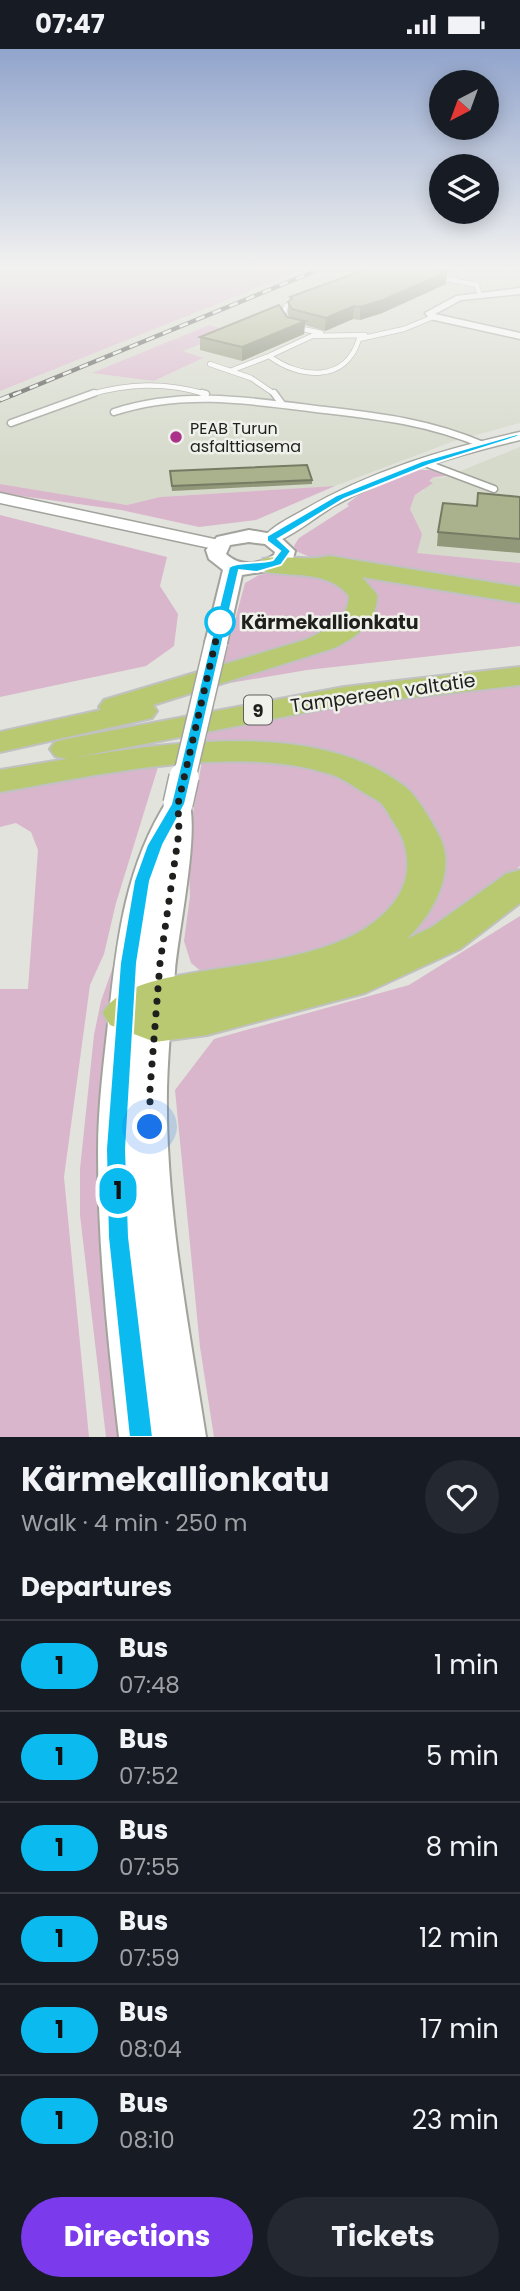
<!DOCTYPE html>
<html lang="en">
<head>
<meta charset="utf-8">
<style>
	:root { --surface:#171b24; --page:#242831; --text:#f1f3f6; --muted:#9ea1a6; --line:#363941; --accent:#7c3aed }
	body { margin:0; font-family:Poppins,sans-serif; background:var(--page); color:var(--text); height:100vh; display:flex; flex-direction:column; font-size:26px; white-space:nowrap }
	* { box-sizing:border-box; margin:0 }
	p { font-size:23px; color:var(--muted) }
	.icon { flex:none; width:38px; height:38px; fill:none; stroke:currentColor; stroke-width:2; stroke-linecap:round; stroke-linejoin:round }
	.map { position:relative; height:1388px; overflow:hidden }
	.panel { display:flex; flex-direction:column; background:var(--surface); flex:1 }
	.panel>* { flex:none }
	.badge { padding:0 14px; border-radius:23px; font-size:24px; line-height:46px }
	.needle { width:46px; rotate:221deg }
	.buttons { position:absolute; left:429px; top:21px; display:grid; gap:14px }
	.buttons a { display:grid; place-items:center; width:70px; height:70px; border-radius:50%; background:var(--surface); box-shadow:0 4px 18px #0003; font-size:35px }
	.you { position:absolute; width:35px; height:35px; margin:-18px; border:5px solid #fff; border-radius:50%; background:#1a73e8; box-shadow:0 0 0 10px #1a73e833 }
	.map>.badge { position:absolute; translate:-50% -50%; box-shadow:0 0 0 4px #fff }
	h2 { padding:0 21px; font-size:26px; line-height:63px }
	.round { display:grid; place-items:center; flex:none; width:74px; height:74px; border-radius:37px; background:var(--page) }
	.overview { display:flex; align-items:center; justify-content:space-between; height:119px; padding:0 21px }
	h1 { font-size:33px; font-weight:700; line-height:52px }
	.cta { display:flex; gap:14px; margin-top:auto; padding:14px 21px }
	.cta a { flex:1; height:80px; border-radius:42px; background:var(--accent); color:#fff; font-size:28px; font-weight:700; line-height:80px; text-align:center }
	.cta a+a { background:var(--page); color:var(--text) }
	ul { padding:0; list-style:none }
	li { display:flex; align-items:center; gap:21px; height:91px; padding:0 21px; border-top:2px solid var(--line) }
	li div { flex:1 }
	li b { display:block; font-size:26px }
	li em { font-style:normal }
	li .badge { min-width:77px; font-weight:700; text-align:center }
	.status { display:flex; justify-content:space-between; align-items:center; height:49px; padding:0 35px; background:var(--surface); direction:ltr }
	.status svg { height:19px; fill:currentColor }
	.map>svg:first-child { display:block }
</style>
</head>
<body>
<div class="status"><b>07:47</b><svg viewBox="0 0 49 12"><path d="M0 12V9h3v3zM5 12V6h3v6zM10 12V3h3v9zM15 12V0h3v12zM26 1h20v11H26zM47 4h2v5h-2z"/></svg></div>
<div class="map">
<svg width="520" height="1388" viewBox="0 0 520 1388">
	<rect width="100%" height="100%" fill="#e2e3dd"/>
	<path fill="#d6dacb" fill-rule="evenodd" d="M309 218 419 220 520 218V374L454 392 335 437 160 448 127 456 0 435V342ZM209 276 230 281 182 302 202 309 155 332 93 324Z
		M520 398V514L416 504 410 460 415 446 424 441 422 439 434 428 443 429Z"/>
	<path fill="#d9b6cb" d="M0 218H309L0 342Z
		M209 276 232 282 183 302 203 309 154 332 92 324Z
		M416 421H431L447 427 434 428 429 432 433 434 415 446 410 460 422 485 417 504 520 514V539L344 514 312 509 296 502 294 497 299 489 349 457 347 455 365 441Z
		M0 435 127 456 160 448 335 437 256 471 199 478 121 461 0 444Z
		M0 466 167 508 160 537 178 565 174 597 146 617 0 648Z
		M283 521 339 533 356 555 325 586 222 620 245 534 259 526Z
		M336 522 520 550V597L307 621 218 636 217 631 365 568Z
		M520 636V817L484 850 344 926 422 861 387 730 204 700 208 683 345 657Z
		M272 711 330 722 379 750 408 788 407 838 394 860 340 896 207 927 191 914 184 892 190 847 188 792 202 712Z
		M158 718 116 854 104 905 90 936 64 1128 89 1388H0V940H28L38 801 31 783 16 774 0 778V745L114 722Z
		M520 867V1388H214L200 1298 175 1041 214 990 409 936Z
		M113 918H117L123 1388H106L80 1166V1120L94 986 101 952Z"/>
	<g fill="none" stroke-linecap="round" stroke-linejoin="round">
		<defs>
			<path id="service-far1" d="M436 228 477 236 479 244
				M297 252 286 257 283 267 289 277 321 284
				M365 286 312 287 269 307C300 330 346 334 359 290L404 280 433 268
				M210 315 251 329 276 346
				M230 322 269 307
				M88 346C129 334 165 333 206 345"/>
			<path id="service" d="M202 344 206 345
				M274 344 282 355
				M114 363C182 341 247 351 316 360 376 367 427 372 483 396
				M11 374 94 344
				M425 414 494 440"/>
			<path id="minor" d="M520 239V245L461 251 435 265 520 284V290L430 270 425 264 456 247Z"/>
			<path id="tertiary" d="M520 383V391C456 406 392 425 334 457 318 466 280 498 265 494L262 490C271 478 289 469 302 462 370 422 444 400 520 383Z
				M0 444 219 491 228 496 219 501 0 454Z"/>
			<path id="secondary" d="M249 481 278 486 295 502 293 509 274 521 242 526 227 594 216 601 208 599 205 594 223 521 209 510 206 501 217 488ZM249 493 265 495 275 503 274 506C259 516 240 518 226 505L230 496Z
				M178 747 187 749C202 772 177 889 175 922 172 961 168 1000 167 1039 165 1156 188 1273 206 1388H119C108 1293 98 1198 98 1103 98 1057 104 1011 109 966 117 889 126 815 169 749Z"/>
			<path id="motorway" d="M329 507 520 538V554L362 528 377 546C377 573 357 588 334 599L153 656 157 662 152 669 0 703V683L101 661 99 658 104 651 305 591C326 581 348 573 349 547 328 520 292 529 263 522L259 516 263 510C285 505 307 513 329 507Z
				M520 618V636L344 656 72 709C171 693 318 671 404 737 417 747 430 770 438 785 458 820 433 865 407 890L432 878 506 825 520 821V854L460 900 365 944 207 986 155 993 110 976 103 964C137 900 341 940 399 846 412 824 409 797 396 777 391 770 387 760 381 754 377 750 369 747 363 743 355 738 345 731 336 727 241 693 98 726 0 743V721L67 710 55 707 50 700 55 693 67 690 344 638Z"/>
		</defs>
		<use href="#service-far1" stroke="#a1a39c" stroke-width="6"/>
		<use href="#service" stroke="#a1a39c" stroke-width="9"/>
		<use href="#minor" stroke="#a1a39c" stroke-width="3"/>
		<use href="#tertiary" stroke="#a1a39c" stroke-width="3"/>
		<use href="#secondary" stroke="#a1a39c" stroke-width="4"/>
		<use href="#motorway" stroke="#c0c1c0" stroke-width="4"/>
		<use href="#service-far1" stroke="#fff" stroke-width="4.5"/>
		<use href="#service" stroke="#fff" stroke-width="6"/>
		<use href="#minor" fill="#fff" fill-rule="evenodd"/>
		<use href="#tertiary" fill="#fff" fill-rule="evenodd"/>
		<use href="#secondary" fill="#fff" fill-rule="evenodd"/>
		<use href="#motorway" fill="#b9c971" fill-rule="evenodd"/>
		<defs>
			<path id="rail-far1" d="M13 346 325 218"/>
			<path id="rail" d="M0 351 17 344"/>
		</defs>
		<use href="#rail-far1" stroke="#4e4f4b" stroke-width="4.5"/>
		<use href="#rail" stroke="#4e4f4b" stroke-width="5"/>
		<use href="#rail-far1" stroke="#eff1ea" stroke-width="2.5" stroke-dasharray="9" stroke-linecap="butt"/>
		<use href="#rail" stroke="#eff1ea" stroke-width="3.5" stroke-dasharray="10" stroke-linecap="butt"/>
		<defs>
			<path id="secondary-bridge-far1" d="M184 730 216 594"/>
			<path id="secondary-bridge" d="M178 755 184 728"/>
		</defs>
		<use href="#secondary-bridge-far1" stroke="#a1a39c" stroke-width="25" stroke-linecap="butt"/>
		<use href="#secondary-bridge" stroke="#a1a39c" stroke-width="32" stroke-linecap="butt"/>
		<use href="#secondary-bridge-far1" stroke="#fff" stroke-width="22"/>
		<use href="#secondary-bridge" stroke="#fff" stroke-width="29"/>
	</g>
	<path fill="#919879" d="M447 223 446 235 382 264 360 271 353 270 325 282 305 276 304 285 242 312 200 301V288L287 268 290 269 288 266V253L290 252V248Z
		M170 422 312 431V435L172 442Z
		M520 448V504L437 497 438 483 477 457Z"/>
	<path fill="#767c63" d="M447 223 446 235 382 264 360 271V258Z
		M354 257 353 270 325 282 326 269Z
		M305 272 304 285 242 312V298Z"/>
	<path fill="#a9b18d" stroke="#767c63" stroke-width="2" d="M372 218H419L447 223 383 251 360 258 354 257 326 269 292 260 288 253 292 250 290 248Z
		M279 256 287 268 305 272 242 298 200 288Z
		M307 416 312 431 172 437 170 422Z
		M478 444 520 448V490L438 483 443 454 477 457Z"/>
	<linearGradient id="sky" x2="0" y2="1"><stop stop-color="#91a4cc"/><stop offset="0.53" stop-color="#f2f2f0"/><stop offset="1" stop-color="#f2f2f0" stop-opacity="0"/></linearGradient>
	<rect width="520" height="412" fill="url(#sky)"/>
	<path fill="#0bbbf0" stroke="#fff" stroke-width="2" d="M517 385 520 387 429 416 344 450 278 490 291 502 281 516 257 523 239 521 185 755 163 796 150 832 137 914 126 1100 129 1188 153 1388H129L108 1188 106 1100 120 914 134 832 147 796 171 755 229 518C238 512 260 515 273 511L280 502 267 492V487L337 446 422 412Z"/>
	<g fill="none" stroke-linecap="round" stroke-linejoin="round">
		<path stroke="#1f201d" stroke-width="7" stroke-dasharray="0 12.6" d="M150 1078V1040L160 914 179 783 178 755 221 569 220 573"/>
	</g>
	<circle fill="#aa3288" stroke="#eff1ea" stroke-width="2.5" cx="176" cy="388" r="7"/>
	<circle fill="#fff" stroke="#0bbbf0" stroke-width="3.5" cx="220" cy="573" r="14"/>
	<g text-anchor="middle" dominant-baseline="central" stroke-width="5" stroke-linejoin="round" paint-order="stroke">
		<g font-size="16" fill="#1f201d" stroke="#eff1ea" text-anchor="start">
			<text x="190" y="379">PEAB Turun<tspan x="190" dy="18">asfalttiasema</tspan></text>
		</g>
		<rect fill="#eff1ea" stroke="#5d5f5a" stroke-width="2" x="244" y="646.5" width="28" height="29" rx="5"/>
		<g font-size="18" font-weight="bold" fill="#1f201d">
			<text x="258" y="661">9</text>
		</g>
		<g font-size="19" font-weight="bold" fill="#1f201d" stroke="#eff1ea" text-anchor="start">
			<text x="241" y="573">Kärmekallionkatu</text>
		</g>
		<g font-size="19" fill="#1f201d" stroke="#eff1ea">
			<text transform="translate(383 644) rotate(-8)">Tampereen valtatie</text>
		</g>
	</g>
</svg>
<div class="buttons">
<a><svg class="needle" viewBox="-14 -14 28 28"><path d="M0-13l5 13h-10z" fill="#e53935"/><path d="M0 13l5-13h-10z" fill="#9ea1a6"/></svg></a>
<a><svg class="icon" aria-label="layers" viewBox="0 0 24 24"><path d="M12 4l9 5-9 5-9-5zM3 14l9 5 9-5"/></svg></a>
</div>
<div class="you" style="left:150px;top:1078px"></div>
<b class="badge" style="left:118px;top:1142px;background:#0bbbf0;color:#111">1</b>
</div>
<section class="panel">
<div class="overview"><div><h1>Kärmekallionkatu</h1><p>Walk · 4 min · 250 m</p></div><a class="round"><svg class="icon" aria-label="heart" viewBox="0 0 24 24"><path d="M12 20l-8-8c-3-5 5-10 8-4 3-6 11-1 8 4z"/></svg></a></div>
<h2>Departures</h2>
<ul>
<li><span class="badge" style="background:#0bbbf0;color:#111">1</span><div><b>Bus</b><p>07:48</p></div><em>1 min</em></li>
<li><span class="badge" style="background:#0bbbf0;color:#111">1</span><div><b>Bus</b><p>07:52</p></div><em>5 min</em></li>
<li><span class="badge" style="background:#0bbbf0;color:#111">1</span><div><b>Bus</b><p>07:55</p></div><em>8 min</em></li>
<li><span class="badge" style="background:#0bbbf0;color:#111">1</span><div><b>Bus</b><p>07:59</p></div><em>12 min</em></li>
<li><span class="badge" style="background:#0bbbf0;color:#111">1</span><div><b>Bus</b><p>08:04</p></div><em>17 min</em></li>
<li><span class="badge" style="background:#0bbbf0;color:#111">1</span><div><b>Bus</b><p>08:10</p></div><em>23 min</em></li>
</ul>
<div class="cta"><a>Directions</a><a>Tickets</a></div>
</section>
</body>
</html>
